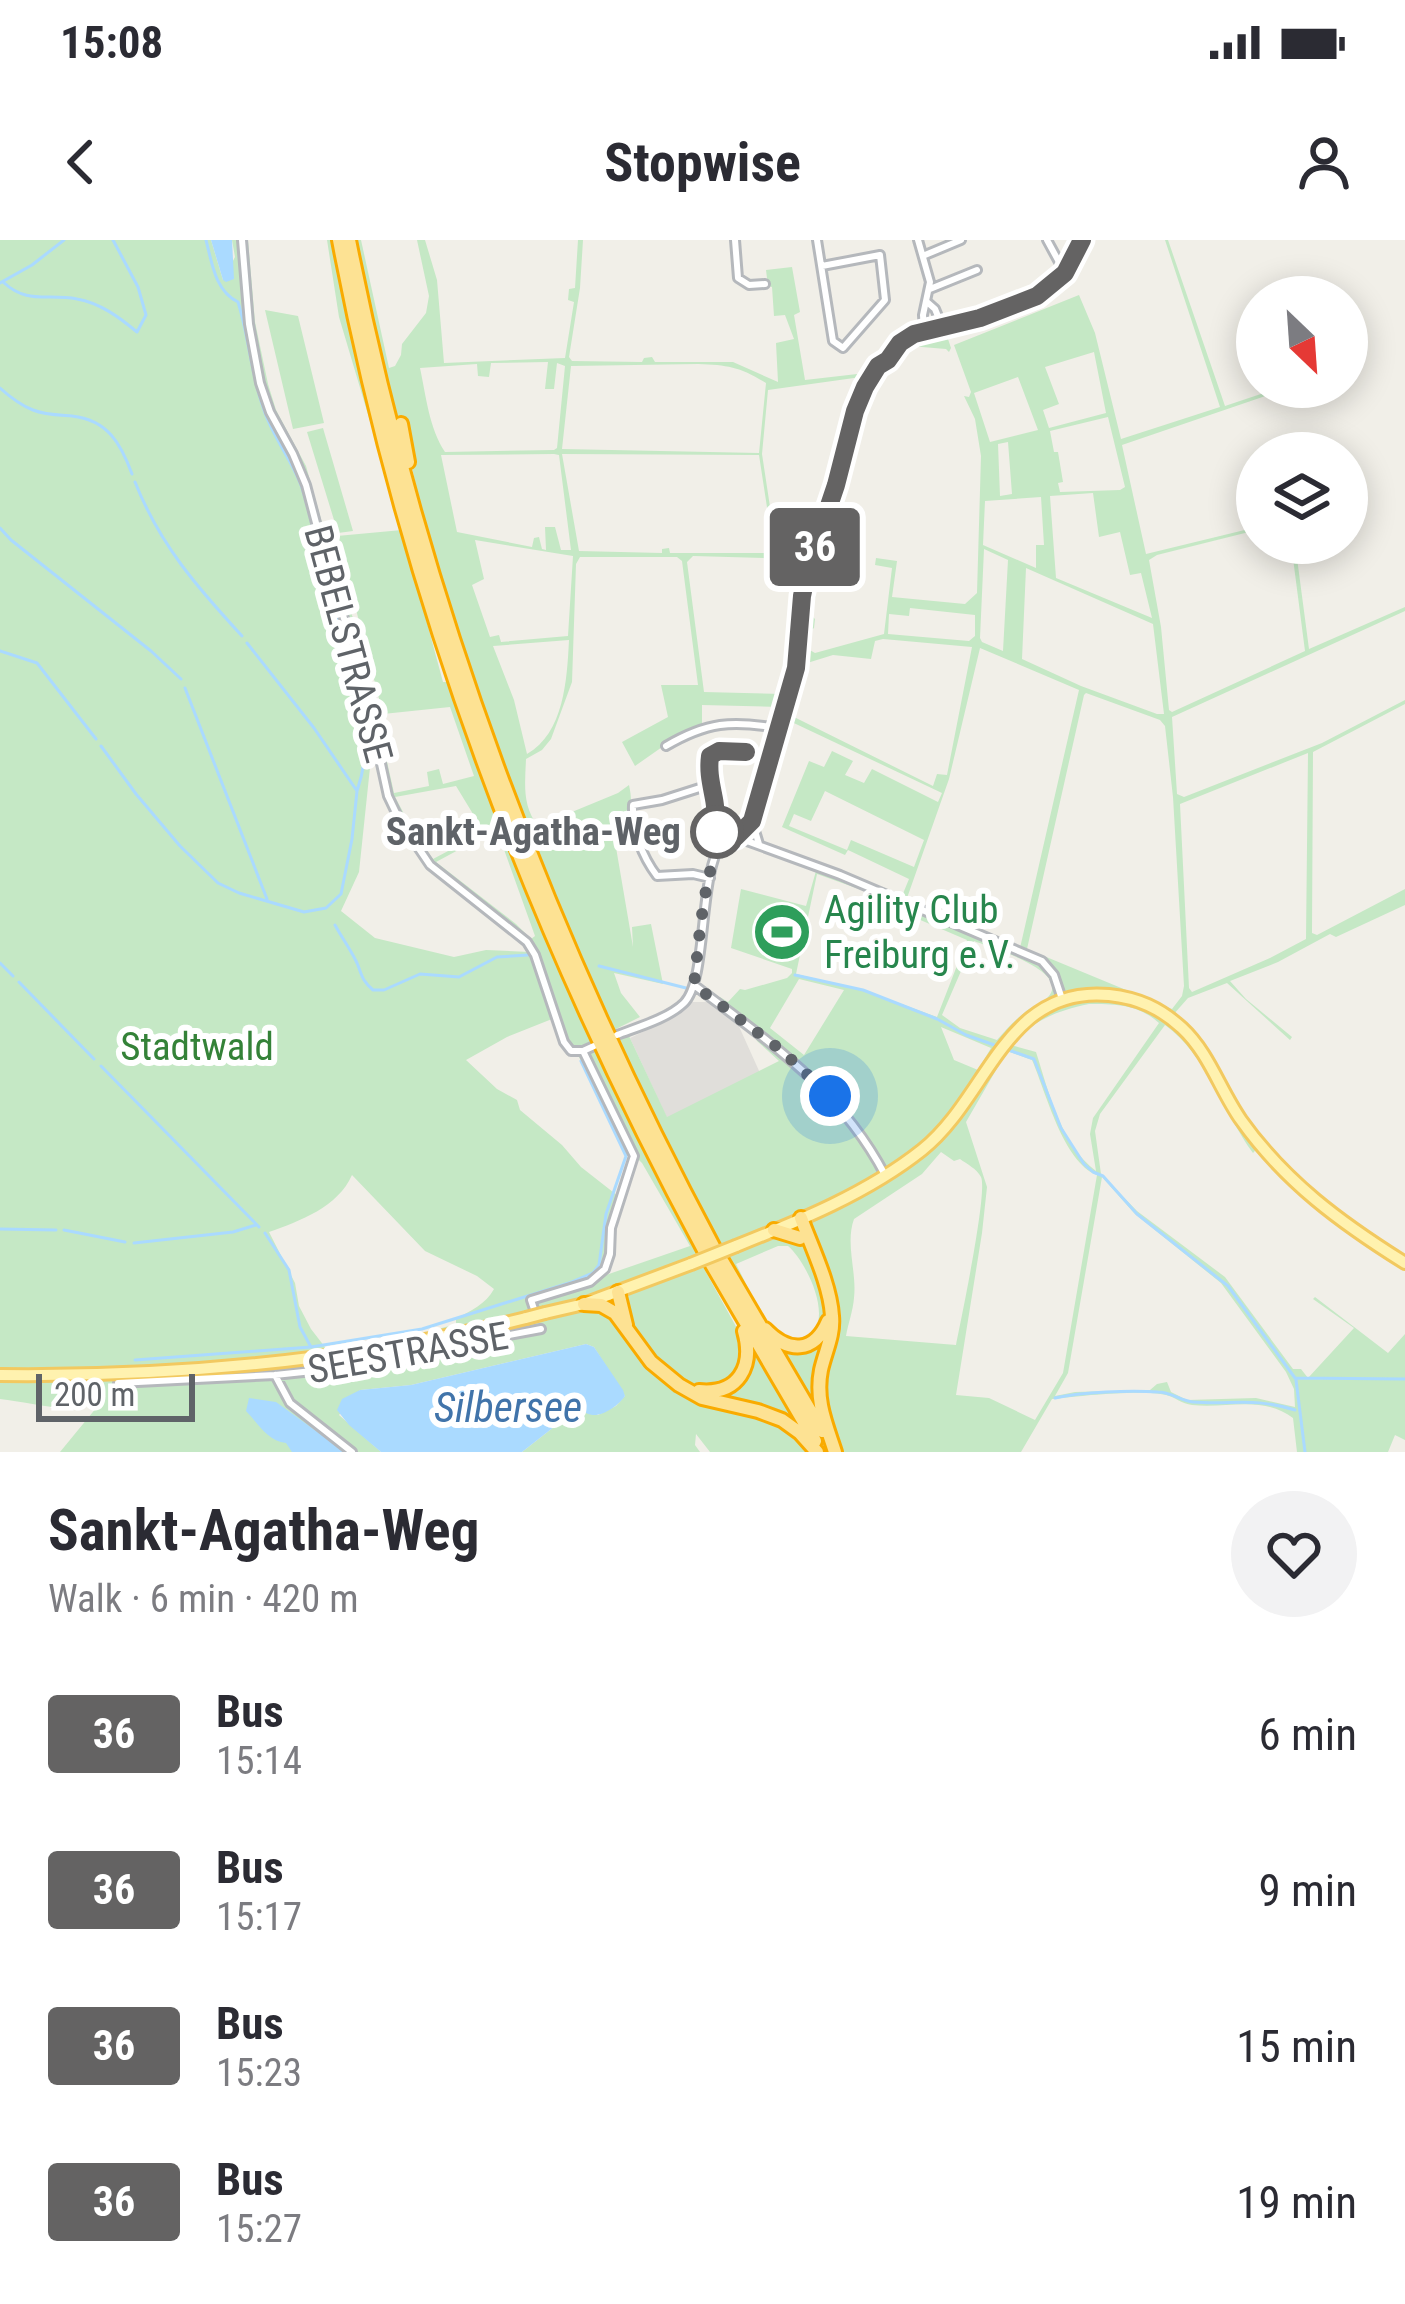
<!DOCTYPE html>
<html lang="en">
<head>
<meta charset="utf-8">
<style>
	:root { --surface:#fff; --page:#f2f2f3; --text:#2b2b33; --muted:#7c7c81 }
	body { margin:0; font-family:"Roboto Condensed",sans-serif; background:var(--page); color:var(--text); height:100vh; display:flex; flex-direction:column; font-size:45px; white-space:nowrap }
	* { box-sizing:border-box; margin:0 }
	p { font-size:39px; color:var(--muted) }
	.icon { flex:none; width:66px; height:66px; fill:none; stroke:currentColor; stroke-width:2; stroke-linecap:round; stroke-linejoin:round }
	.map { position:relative; height:1212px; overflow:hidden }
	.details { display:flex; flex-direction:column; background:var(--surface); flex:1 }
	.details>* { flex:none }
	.badge { padding:0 24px; border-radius:9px; font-size:42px; line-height:78px }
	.needle { width:78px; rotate:155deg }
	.fabs { position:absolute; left:1236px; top:36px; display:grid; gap:24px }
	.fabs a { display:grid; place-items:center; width:132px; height:132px; border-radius:50%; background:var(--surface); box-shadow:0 6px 30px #0003; font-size:60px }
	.scale { position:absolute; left:36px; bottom:30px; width:159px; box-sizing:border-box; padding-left:12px; border:6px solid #5f6368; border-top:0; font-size:33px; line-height:42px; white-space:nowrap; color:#5f6368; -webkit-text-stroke:9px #fff; paint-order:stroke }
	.you { position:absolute; width:60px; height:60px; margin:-30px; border:9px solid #fff; border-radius:50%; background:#1a73e8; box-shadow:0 0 0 18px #1a73e833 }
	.map>.badge { position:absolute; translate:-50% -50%; box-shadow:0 0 0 6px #fff }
	.round { display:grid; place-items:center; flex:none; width:126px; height:126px; border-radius:63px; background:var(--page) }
	.summary { display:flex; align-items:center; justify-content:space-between; height:204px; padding:0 48px }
	h1 { font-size:57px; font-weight:700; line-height:90px }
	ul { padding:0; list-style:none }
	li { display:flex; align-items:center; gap:36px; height:156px; padding:0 48px }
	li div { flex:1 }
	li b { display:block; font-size:45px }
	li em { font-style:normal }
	li .badge { min-width:132px; font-weight:700; text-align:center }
	.status { display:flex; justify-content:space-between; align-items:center; height:84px; padding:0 60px; background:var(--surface); direction:ltr }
	.status svg { height:33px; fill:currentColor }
	header { display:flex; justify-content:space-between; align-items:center; height:156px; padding:0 48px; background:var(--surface); font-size:54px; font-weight:700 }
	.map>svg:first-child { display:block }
</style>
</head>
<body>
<div class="status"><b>15:08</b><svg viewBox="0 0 49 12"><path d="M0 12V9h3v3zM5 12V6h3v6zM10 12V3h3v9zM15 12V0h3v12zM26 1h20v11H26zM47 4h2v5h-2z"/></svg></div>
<header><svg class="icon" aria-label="back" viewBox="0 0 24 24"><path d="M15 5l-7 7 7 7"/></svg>Stopwise<svg class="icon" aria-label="person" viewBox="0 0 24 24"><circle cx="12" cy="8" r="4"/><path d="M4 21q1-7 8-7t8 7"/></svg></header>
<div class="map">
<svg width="1405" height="1212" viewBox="0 0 1405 1212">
	<rect width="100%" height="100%" fill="#f1efe8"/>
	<path fill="#e0deda" d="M692 762H712L737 782 760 833 667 878 630 798 674 777Z"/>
	<path fill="#c5e8c5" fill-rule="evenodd" d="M0 0H211L223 40 235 17 232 0H248L255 82 268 144 276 170 306 226 337 336 358 391 394 553 429 546 427 532 439 529 443 544 474 536 450 467 383 474 337 296 402 290 443 442H449L547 701 595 809 699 1016 546 1077 592 1069 606 1070 659 1135 779 1181 814 1212H710L696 1194 695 1205 700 1212H522L573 1172 580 1170 598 1175 616 1166 625 1156 594 1107 586 1104 411 1145 360 1150 339 1175 381 1212H60L106 1156C80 1179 32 1162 0 1159ZM374 516C387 575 415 622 464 658 486 675 513 690 530 712L486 710 454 717 375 698 341 671 359 632 371 518ZM456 546 484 592 433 619 416 596 395 557ZM486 595 502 604 535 696 531 699 516 684 436 622ZM552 779 563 807 579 817 624 913 635 916 642 923 690 1006 606 1035 603 1029 618 956 581 927 562 905 520 870 517 860 497 849 466 820 507 797ZM352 935 425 1011 477 1036 494 1049C486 1064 470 1071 456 1079V1084L424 1093 328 1111 311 1089 299 1066 295 1043 269 992C300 981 338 967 352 935Z
		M327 0H333L372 188 339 77Z
		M355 0H361L389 128 395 126 401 115 402 104 426 73 429 56 417 0H425L437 40 444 123 565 118 574 62 568 60 569 49 575 48 578 0H583L580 48 569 117 572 121 642 122 644 118 652 117 655 122H733L778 142 776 103 794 99 785 75 774 76 772 47 768 46 766 30 792 27 800 72 794 75 805 140 866 133 875 138C895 114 915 98 945 90L951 108 949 112 946 109 910 106 878 139 867 161 817 347 812 376 815 379 814 388 810 391 808 409 815 413 884 394 892 328 875 325 876 318 897 321 892 357 965 364 977 353 981 216 975 179 964 156 969 157 971 152 954 105 1079 55 1095 93 1121 199 1220 167 1165 0H1168L1225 166 1282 147H1292L1122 205 1146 314 1257 287V290L1157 315 1149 320 1161 387 1169 470 1172 472 1305 411 1291 303H1295L1309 409 1405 367V371L1172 477 1177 554 1184 557 1322 503 1405 460V464L1313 512 1312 693 1317 695 1405 649V665L1336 697 1330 694 1278 722 1230 741 1246 759 1292 797 1290 800 1227 743 1188 758 1173 775 1260 905 1253 913C1223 872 1207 815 1165 785L1100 874 1095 891 1101 934 1137 971 1225 1037 1293 1129H1301L1308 1138 1354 1088 1313 1059 1315 1057 1388 1113 1405 1094V1200L1395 1195 1388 1212H1297L1293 1178C1263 1155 1226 1169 1192 1165 1182 1164 1175 1157 1166 1155 1143 1149 1077 1156 1052 1159L1021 1212H842L832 1196 823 1140 836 1088 808 987 815 976 811 968 721 1007 662 896 617 801 629 796 667 877 779 821 757 801 755 797 759 791 718 759 720 757 728 762 740 749 745 750 787 738 792 733V729L731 708 741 649 806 666 818 624 902 656 909 639 848 610 845 615 782 587 809 521 824 527 832 511 853 521 845 535 864 543 872 529 938 562 942 553 779 476 780 467 702 465V485L675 498 635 526 622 502 668 477 661 445H698L682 321 677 317H580L576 324 572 442 551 499 542 510 526 519C525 544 522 566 538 586L618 553 629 545C635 573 626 568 612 584L633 707 632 687 651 684 663 744 614 733 621 753 640 777 612 791C561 676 514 560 473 441 444 357 418 271 404 184L395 178ZM1094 112 1106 173 1049 188 1043 170 1059 164 1045 127ZM548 122 545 149H554L557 123 565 126 557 208 554 210 445 212C429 188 426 156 420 128L477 124 478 136 489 137 491 123ZM698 124C728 125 740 127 766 143L759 213 562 209 571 126ZM1018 137 1038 190 990 202 974 153ZM854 138 860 141 851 161 832 243 826 250 802 311 777 313 762 214 768 150ZM1108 177 1125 247 1120 250 1060 252 1058 243 1063 242 1058 212H1054L1050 191ZM1008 202 1012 254 1000 256 998 204ZM554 214 559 215 571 310H561L555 287H545L546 310 542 309 539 297 534 298 532 307 457 292 441 215ZM562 214 759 215 774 313H670L669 308 662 309V313L579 311ZM1093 253 1099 297 1120 292 1130 335 1141 333 1152 378 1056 338 1050 256ZM1041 257 1044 305H1036V328L983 305 985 261ZM475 300 573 316 568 396 501 402 499 395 490 397 472 345 484 339ZM984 309 1008 320 1003 411 982 402 980 398ZM693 316 797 319 791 363 789 408 793 421 785 454 704 452 687 322ZM1026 328 1153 384 1164 474H1157L1081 446 1022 419ZM910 368 975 375V396L969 401 888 394 889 374 909 376ZM883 399 972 407 947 535 937 534 933 546 792 476 804 424 833 415 871 419 875 401ZM569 400C567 440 564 493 527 514L514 460 493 406ZM980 408 1079 450 1020 708 907 658 949 539ZM1086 453 1160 480 1165 486 1173 557 1184 746 1182 756 1172 769 1027 709 1084 455ZM1308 513 1306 699 1270 718 1192 752 1189 748 1180 564ZM825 551 924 600 914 627 851 600 847 610 789 586 794 574 811 581ZM817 634 870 653 866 676 872 678 871 684 882 687 890 667 967 700 937 777 863 750 796 734ZM974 701C989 707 1072 731 1048 757 1043 763 1030 767 1024 773 1014 781 1005 791 997 800L960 788 942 775ZM799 739 844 750 804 815 770 788ZM1089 764C1115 764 1138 764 1159 783L1093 878 1090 894 1096 931C1061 905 1049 853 1036 812L1011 805C1034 780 1056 771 1089 764ZM941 787 991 808 978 830 954 820ZM1007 811 1032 820C1046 852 1063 922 1097 935L1063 1133 1035 1180 989 1158 956 1155 982 993 987 947 966 882ZM941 912 954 921 960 919C967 924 977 929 981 937 988 951 961 1080 956 1105L846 1096C848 1084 853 1071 854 1058 857 1032 845 1004 854 979L922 934ZM1102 937 1135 974 1221 1043 1286 1132 1294 1149 1295 1167 1256 1158 1187 1160 1171 1152 1167 1142 1157 1144 1150 1150 1075 1152 1055 1156 1068 1133Z
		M265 70 298 76 324 183 293 189Z
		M323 188 353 291 338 293 307 192Z
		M781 995C788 996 792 996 798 1001 819 1019 847 1097 801 1104 791 1105 781 1102 775 1095 757 1076 739 1039 725 1015L748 1005ZM778 1006H788C806 1021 835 1080 808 1097 799 1103 791 1102 782 1096 761 1080 748 1047 736 1024Z
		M702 1025 744 1101 745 1115 733 1140C721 1144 707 1151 695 1148 672 1142 615 1083 626 1058 627 1055 631 1054 633 1052Z
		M828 1089 818 1173 776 1103 793 1109Z
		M752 1107 803 1192 709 1157 726 1151Z"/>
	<path fill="#aadaff" d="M211 0H232L234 39 226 42 223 40Z
		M586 1104 594 1107 623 1150 625 1156C620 1164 604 1176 593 1175 588 1175 584 1171 580 1170L573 1172 522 1212H381L349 1185 337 1170 342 1159 360 1150 411 1145Z
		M249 1158 276 1162 345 1212H292L286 1203C267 1201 258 1183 246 1171Z"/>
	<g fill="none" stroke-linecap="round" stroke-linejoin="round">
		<path stroke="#aadaff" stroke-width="3" d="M206 0C212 23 215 51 238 62 249 97 251 135 264 170 273 197 291 219 301 245 312 277 317 312 327 344 348 412 382 479 357 551
			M3 42C28 65 47 53 77 59 100 63 119 77 137 92L146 75 138 47 113 0
			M0 43 32 25 64 0
			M0 148C10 157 20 165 33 170 45 175 59 175 72 176 108 180 121 204 132 234
			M135 242C160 305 197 347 242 396
			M0 288 11 300 151 411 181 439
			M0 411 37 423 96 499
			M185 448 267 659
			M101 506 136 554 180 606 218 643 239 653 304 672 326 668 341 654 352 599 357 551 314 488 247 403
			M335 685C342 698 351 710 357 723 362 735 362 741 373 750H384L420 734 459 737 497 717 528 715
			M0 723 13 736
			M599 726 686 748
			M795 735 863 750 937 779
			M19 742 94 819
			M939 780 966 795 1034 819 1061 888 1084 924 1093 932 1103 936 1137 974 1228 1046 1295 1138 1405 1139
			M101 826 259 987
			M0 989 56 990
			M64 990 125 1002
			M265 993 289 1030 300 1087 311 1107
			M134 1003 233 992 256 985
			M135 1120 311 1107 422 1089 572 1042 593 1033 599 1025 606 974 626 916 581 821
			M1296 1140 1305 1212
			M1055 1158C1082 1152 1130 1150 1158 1152 1171 1152 1181 1161 1193 1162 1234 1165 1253 1157 1295 1170"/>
		<defs>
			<path id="minor" d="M242 0 249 84 260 143 270 172 293 214 306 245 330 336 360 427 388 556 399 579 430 625 527 702 535 715 564 802 571 811H583
				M735 0 738 38 749 45 765 44
				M817 0 833 101 843 108 885 60 880 15 822 26
				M918 0 930 42 923 75 924 91
				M1047 0 1065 33
				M925 15 961 0
				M930 49 977 30
				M927 62 935 69 942 86
				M881 124 888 120 900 103
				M666 506C707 482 732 480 777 488
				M709 545 662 560 633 565C632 590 642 616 657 636L693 634 710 638
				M736 597 840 635 1042 721 1054 735 1062 759
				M722 601C714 586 717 574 714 559 711 543 708 532 710 516L714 512 734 510 769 517
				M722 601 736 597 752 581
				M759 604 752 581 796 428 802 356 808 328 836 245 855 171 865 147 893 106 924 91 980 78 1037 56 1065 33 1082 0
				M694 745C769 802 840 849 885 935
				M617 795C638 787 669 778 684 763 708 739 698 637 722 601
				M583 811 594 806
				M534 1069 531 1060 590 1042 605 1029 610 1014 611 988 634 916 583 811
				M275 1135 290 1163 352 1212
				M118 1143 275 1135 322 1130 541 1089"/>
			<path id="major" d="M736 1006C799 981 868 953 922 910 988 858 1005 745 1109 755 1138 758 1160 768 1182 788 1209 813 1220 850 1241 880 1285 942 1341 983 1405 1023
				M545 1073 584 1064 691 1024
				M0 1135C178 1137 352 1121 526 1078"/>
			<path id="highway" d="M339 0C406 354 534 695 705 1012
				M349 0C419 353 544 691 714 1008
				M401 184 408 222
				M801 978C812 1008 830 1044 832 1076 834 1095 825 1112 821 1130 815 1160 826 1184 835 1212
				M774 990 800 998
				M721 1019 822 1191
				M711 1023 815 1201
				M618 1052 626 1085
				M584 1064 601 1065 615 1073 651 1122 679 1145 702 1158 758 1171 782 1180 800 1193 817 1212
				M765 1089C788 1113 814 1114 828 1081
				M699 1151C739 1155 754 1126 744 1091"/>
		</defs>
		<use href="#minor" stroke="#b5b8bc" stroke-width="12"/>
		<use href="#major" stroke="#f2c960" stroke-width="16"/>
		<use href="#highway" stroke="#f9ab00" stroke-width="18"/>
		<use href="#minor" stroke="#fff" stroke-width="6"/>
		<use href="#major" stroke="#fff2af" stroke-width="10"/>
		<use href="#highway" stroke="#fde293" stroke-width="12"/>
		<defs>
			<path id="major-bridge" d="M691 1024 736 1006
				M526 1078 545 1073"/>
		</defs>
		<use href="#major-bridge" stroke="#f2c960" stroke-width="16" stroke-linecap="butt"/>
		<use href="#major-bridge" stroke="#fff2af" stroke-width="10"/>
	</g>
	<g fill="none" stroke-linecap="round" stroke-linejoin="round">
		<defs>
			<path id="line" d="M746 512 719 511 710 516C708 532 711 543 714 559 717 574 714 586 722 601L736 597 752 581 796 428 802 356 808 328 836 245 855 171 865 147 878 126 888 120 900 103 914 94 980 78 1037 56 1065 33 1082 0"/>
		</defs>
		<use href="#line" stroke="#fff" stroke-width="27"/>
		<use href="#line" stroke="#646363" stroke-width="18"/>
		<path stroke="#5f6368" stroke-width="12" stroke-dasharray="0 21.6" d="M717 592 722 601C704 627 698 710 694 745L781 810 830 856"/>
	</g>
	<defs>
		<symbol id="stadium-disc" viewBox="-11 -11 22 22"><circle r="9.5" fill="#2e9e5b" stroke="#fff"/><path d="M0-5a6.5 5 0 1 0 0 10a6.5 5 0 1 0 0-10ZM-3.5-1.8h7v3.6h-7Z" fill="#fff"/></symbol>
	</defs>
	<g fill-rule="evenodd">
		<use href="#stadium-disc" x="749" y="659" width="66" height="66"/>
	</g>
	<circle fill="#fff" stroke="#646363" stroke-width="6" cx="717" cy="592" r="24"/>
	<g text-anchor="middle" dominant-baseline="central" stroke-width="12" stroke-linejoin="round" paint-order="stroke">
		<g font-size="39" fill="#5f6368" stroke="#fff">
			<text transform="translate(348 404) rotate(75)">BEBELSTRASSE</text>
			<text transform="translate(408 1113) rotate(-10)">SEESTRASSE</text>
		</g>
		<g font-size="39" font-weight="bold" fill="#5f6368" stroke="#fff" text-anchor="end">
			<text x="681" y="592">Sankt-Agatha-Weg</text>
		</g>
		<g font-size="39" fill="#27864d" stroke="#fff" text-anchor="start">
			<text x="824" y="670">Agility Club<tspan x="824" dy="45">Freiburg e.V.</tspan></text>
		</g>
		<g font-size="39" fill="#348238" stroke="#fff">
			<text x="197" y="807">Stadtwald</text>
		</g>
		<g font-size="42" font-style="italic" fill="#4174aa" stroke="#fff">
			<text x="508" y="1167">Silbersee</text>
		</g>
	</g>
</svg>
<div class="fabs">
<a><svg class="needle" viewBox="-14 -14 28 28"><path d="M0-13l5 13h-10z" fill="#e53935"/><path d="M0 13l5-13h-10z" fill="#7c7c81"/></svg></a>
<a><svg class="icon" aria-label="layers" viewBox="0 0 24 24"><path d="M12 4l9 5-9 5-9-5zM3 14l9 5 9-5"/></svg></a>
</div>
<div class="scale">200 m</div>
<div class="you" style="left:830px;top:856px"></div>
<b class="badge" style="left:815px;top:307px;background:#646363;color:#fff">36</b>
</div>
<section class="details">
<div class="summary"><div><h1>Sankt-Agatha-Weg</h1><p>Walk · 6 min · 420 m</p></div><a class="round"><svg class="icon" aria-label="heart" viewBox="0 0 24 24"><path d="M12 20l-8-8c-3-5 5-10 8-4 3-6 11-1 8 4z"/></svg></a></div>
<ul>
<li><span class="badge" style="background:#646363;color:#fff">36</span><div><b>Bus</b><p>15:14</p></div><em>6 min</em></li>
<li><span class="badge" style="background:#646363;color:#fff">36</span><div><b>Bus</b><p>15:17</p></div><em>9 min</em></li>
<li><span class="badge" style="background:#646363;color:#fff">36</span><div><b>Bus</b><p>15:23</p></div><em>15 min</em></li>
<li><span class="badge" style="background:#646363;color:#fff">36</span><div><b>Bus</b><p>15:27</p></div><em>19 min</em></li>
</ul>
</section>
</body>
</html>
